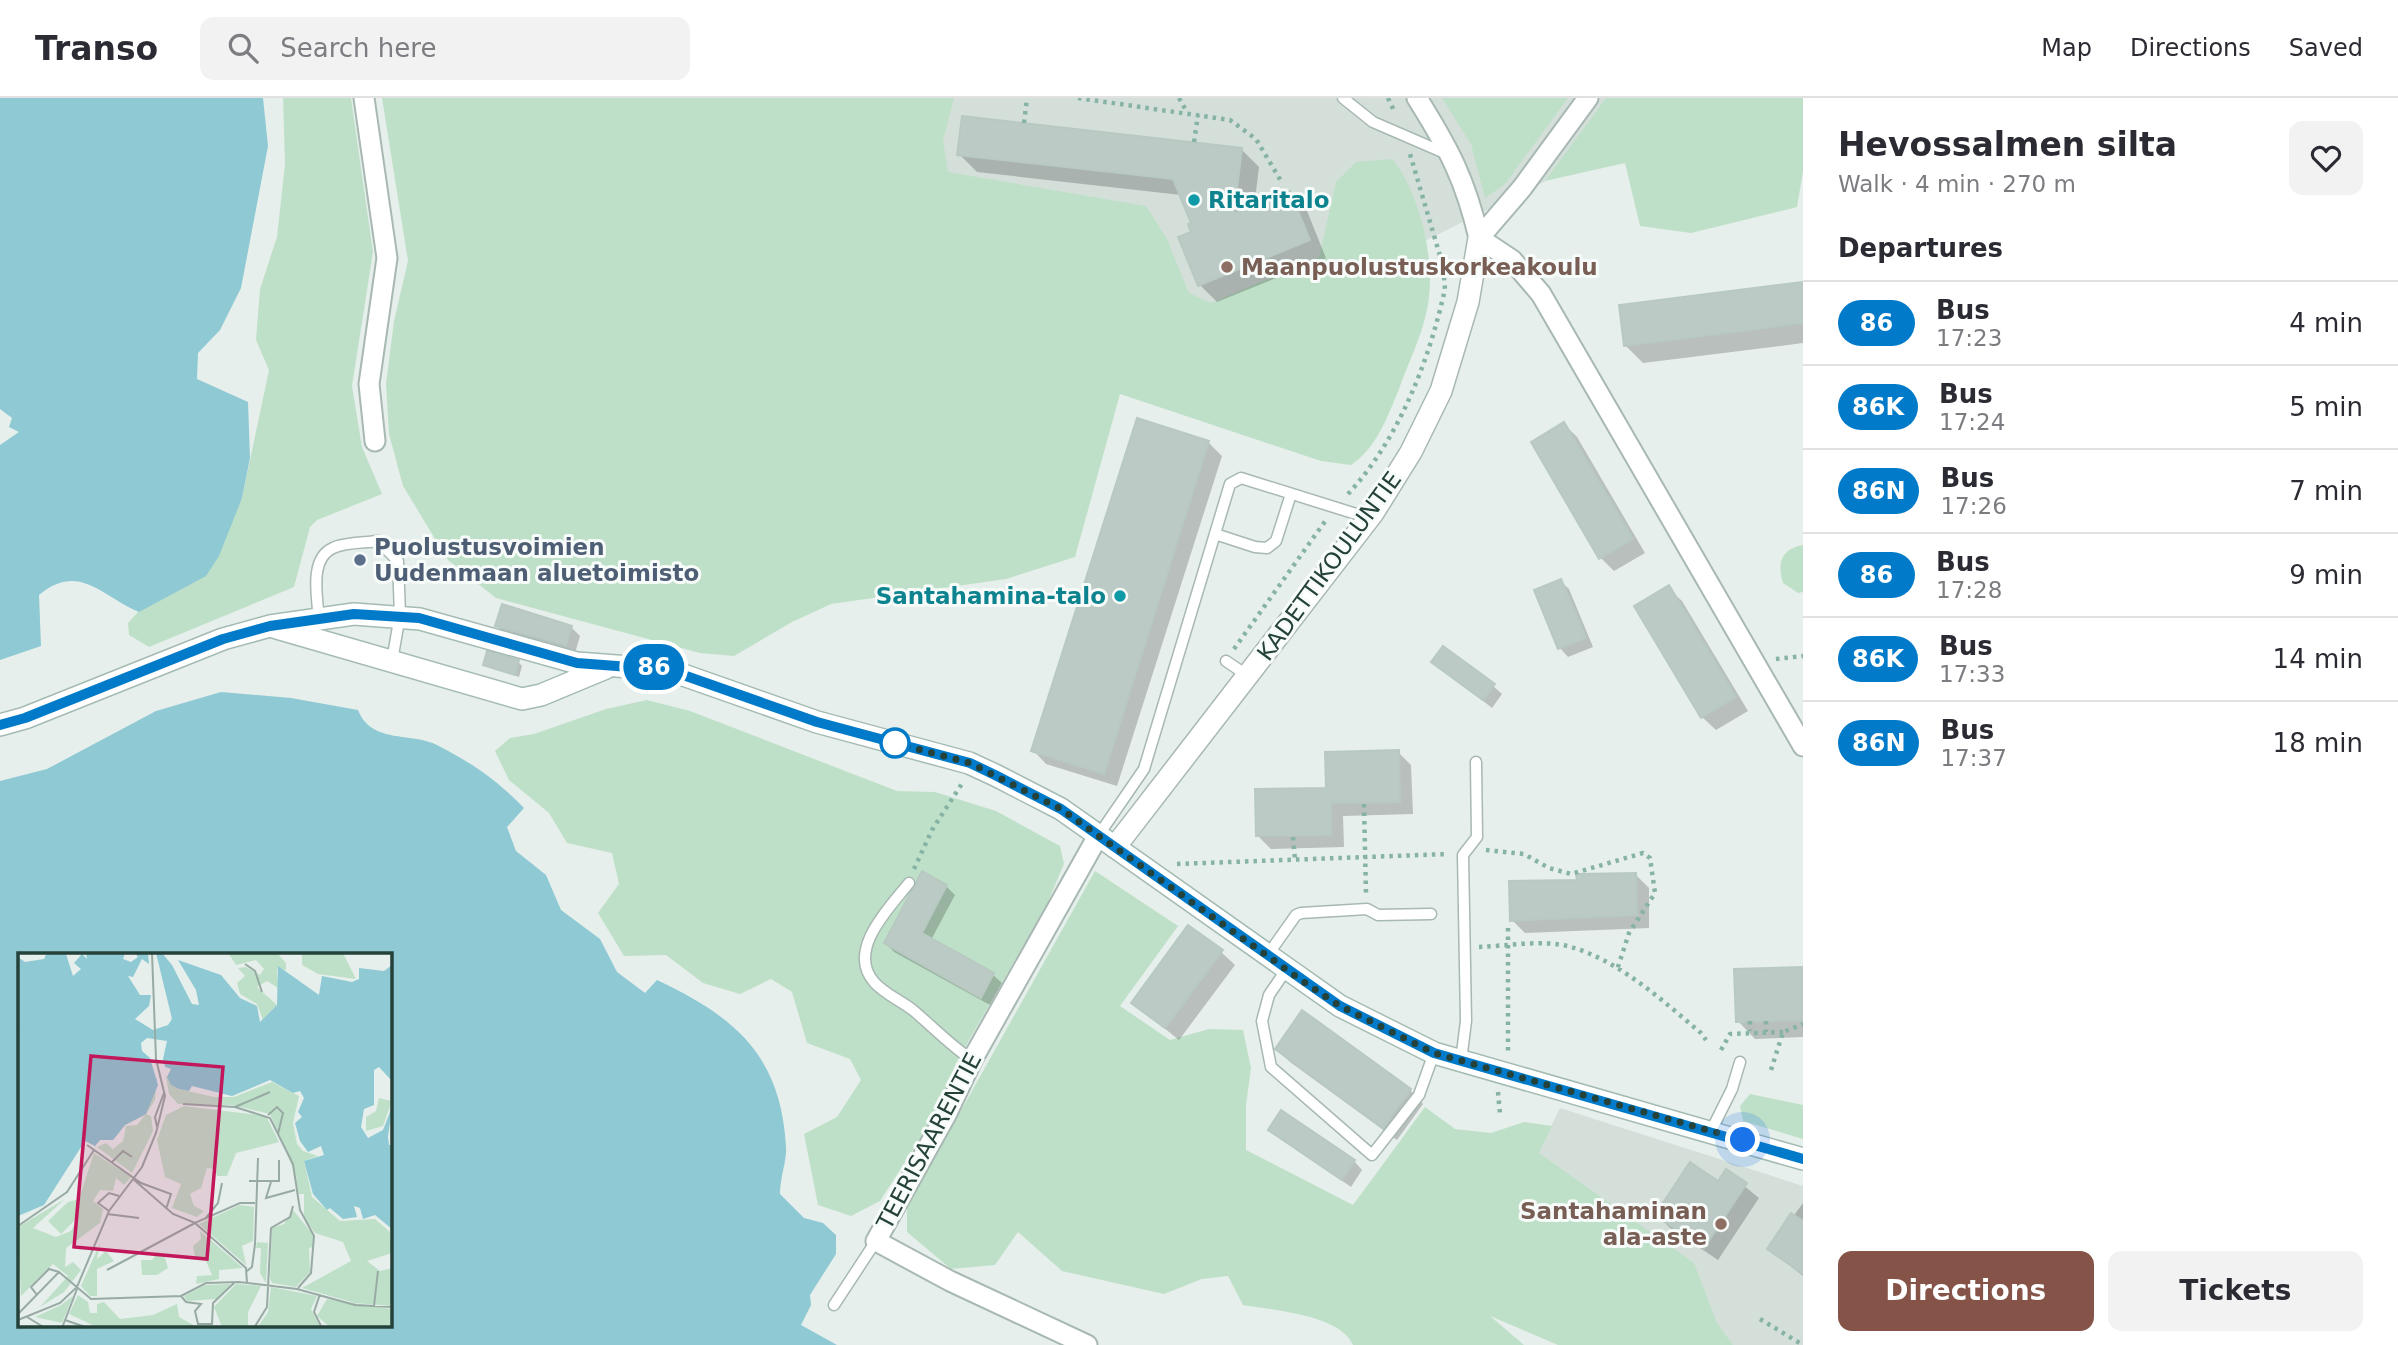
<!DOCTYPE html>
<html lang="en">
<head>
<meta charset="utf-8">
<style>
	:root { --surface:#fff; --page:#f2f2f3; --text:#2b2b33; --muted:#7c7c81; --line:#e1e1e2; --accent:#855347 }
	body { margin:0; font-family:"DejaVu Sans",sans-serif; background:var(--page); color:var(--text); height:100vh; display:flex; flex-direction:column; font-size:26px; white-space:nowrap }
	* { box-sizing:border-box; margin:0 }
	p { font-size:23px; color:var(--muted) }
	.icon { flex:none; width:38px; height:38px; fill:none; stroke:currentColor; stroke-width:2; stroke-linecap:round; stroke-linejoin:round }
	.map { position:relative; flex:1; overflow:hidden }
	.sheet { display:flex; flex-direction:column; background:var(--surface); width:595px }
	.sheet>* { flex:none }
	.badge { padding:0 14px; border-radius:23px; font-size:24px; line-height:46px }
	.you { position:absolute; width:35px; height:35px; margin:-18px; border:5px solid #fff; border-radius:50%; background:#1a73e8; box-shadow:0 0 0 10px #1a73e833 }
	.map>.badge { position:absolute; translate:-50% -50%; box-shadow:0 0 0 4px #fff }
	h2 { padding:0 35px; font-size:26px; line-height:63px }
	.round { display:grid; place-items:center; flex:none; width:74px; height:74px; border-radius:14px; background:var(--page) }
	.headline { display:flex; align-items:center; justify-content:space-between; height:119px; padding:0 35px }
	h1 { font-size:33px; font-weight:600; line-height:52px }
	.primary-button { display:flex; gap:14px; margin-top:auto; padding:14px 35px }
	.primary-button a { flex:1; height:80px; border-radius:14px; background:var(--accent); color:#fff; font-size:28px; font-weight:600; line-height:80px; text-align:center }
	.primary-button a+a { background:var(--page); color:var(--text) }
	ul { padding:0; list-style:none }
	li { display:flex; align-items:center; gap:21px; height:84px; padding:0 35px; border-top:2px solid var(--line) }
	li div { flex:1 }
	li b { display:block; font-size:26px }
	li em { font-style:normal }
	li .badge { min-width:77px; font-weight:700; text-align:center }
	header { display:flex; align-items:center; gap:42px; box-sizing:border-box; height:98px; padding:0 35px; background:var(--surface); border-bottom:2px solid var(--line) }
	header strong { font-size:33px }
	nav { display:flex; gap:38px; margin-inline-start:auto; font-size:24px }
	.search { width:490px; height:63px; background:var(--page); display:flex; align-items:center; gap:18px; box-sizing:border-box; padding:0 24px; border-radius:14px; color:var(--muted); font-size:26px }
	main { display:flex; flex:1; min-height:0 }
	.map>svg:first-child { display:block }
</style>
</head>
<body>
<header>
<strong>Transo</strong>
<div class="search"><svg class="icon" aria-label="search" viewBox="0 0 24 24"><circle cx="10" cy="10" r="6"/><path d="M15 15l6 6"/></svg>Search here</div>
<nav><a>Map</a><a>Directions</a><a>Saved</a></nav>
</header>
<main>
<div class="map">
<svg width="1803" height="1247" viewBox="0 0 1803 1247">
	<rect width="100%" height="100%" fill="#e6efeb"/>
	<path fill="#d4dfda" d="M875 0H1714L1226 241 941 98Z
		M1560 1010 1803 1088V1247H1710L1538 1055Z"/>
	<path fill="#bfe0c8" d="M283 0H351L373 154 352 288 362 349 382 396 317 422 310 429 294 489 149 549 129 537 128 525 242 400 269 272 256 242 260 191 277 139 285 66Z
		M382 0H954L943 42 948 74 1146 108 1167 141 1189 195 1211 205 1319 159 1336 84 1356 64 1393 61C1419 96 1434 155 1429 199 1426 230 1409 263 1399 291 1388 318 1376 351 1351 367L1321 363 1120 296 1075 459 1006 481 831 506 792 524 734 558 700 555 496 500 448 462 403 388 389 336 386 286 394 223 408 163Z
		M1442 0H1568L1505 86 1485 100 1471 46Z
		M1606 0H1803V73L1797 109 1691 135 1640 128 1625 65 1545 83Z
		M1803 447V494L1798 495 1783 485C1777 465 1781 451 1803 447Z
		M647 602 690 613 897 693 935 694 996 713 1060 748 1064 766 1047 806 956 965 936 1016 880 1103 851 1118 818 1107 804 1036 837 1019 861 982 850 961 807 945 792 894 771 881 740 896 703 885 666 857 624 858 598 815 619 786 612 755 567 745 549 715 509 682 495 653 510 640 534 636 606 611Z
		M1095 773 1178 828 1120 908 1170 942 1209 931 1243 932 1251 970 1246 1007V1052L1353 1107 1425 1009 1455 1031 1491 1035 1524 1024 1552 1028 1539 1055 1694 1165 1717 1225 1733 1247H1558L1490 1218 1524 1247H1353C1341 1217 1273 1212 1243 1207L1228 1178 1202 1181 1164 1196 1062 1173 1018 1134 995 1167 951 1171 907 1134V1109Z
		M1750 996 1803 1007V1041L1743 1023 1740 1008Z"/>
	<path fill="#8ec9d4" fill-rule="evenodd" d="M0 0H263L268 48 241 190 220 232 198 255 197 281 248 304 250 360 242 400 219 458 206 478 139 514C101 498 79 464 39 497L41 548 0 562V347L19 334 9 329 12 320 0 311Z
		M221 594 291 600 358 612C371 646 411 634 437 647 472 665 497 682 524 710L507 729 516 753 546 777 561 812 600 841 617 874 645 895 657 882C735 919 781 957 786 1049 787 1062 780 1079 780 1096L804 1120 823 1125 836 1137V1156L810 1197 811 1207 801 1227 837 1247H0V683L47 671 156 613ZM19 857H390V1228H19Z"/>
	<path fill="#0003" d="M1241 51 1259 69 1254 110 1289 95 1307 113 1326 160 1217 204 1200 187 1194 126 1181 97 977 74 959 56Z
		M1803 186V245L1643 265 1625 247Z
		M1564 326 1577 339 1645 455 1614 473 1601 460Z
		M1209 345 1222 358 1117 688 1046 666 1033 652Z
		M1560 483 1569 491 1593 549 1568 559 1560 550Z
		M1668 490 1682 503 1748 613 1716 632 1702 619Z
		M497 528 571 529 580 538 575 555 505 536Z
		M518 564 522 568 519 579 485 566Z
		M1434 564 1493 588 1502 596 1492 610Z
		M1398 654 1411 667 1413 716 1343 718 1344 749 1271 751 1258 738 1328 691Z
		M1636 777 1649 790V830L1525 835 1512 822 1578 783Z
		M946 788 955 797 931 842 993 877 1002 885 990 907 894 854 886 845Z
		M1221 854 1235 867 1179 942 1133 905Z
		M1803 870V939L1755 941 1738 923Z
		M1303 914 1410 992 1423 1006 1397 1042 1290 964 1277 951Z
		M1270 1032 1354 1063 1362 1072 1351 1089Z
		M1726 1073 1759 1100 1718 1162 1670 1130 1657 1117 1718 1085Z
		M1803 1105V1178L1769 1151Z"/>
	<path fill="#bbcac4" stroke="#b8c9c2" stroke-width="2" d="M962 18 1242 50 1234 116 1290 93 1310 142 1198 188 1178 139 1191 134 1188 126 1191 125 1173 81 957 57Z
		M1803 184V225L1624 248 1619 207Z
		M1137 320 1209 343 1104 676 1031 653Z
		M1564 324 1633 441 1599 461 1531 344Z
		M1561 481 1586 540 1558 551 1534 492Z
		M1669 487 1736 599 1701 620 1634 508Z
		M502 506 572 528 566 547 495 528Z
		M1443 548 1495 586 1483 602 1431 564Z
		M487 553 519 562 515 577 483 567Z
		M1399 652 1400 704 1331 705V737L1256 738 1255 691 1326 690 1325 654Z
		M922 773 947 787 922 835 994 875 981 900 884 845Z
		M1636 775 1637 817 1510 823 1509 783 1577 782 1576 776Z
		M1188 827 1223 852 1165 930 1131 905Z
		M1803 869V922L1736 924 1734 871Z
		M1302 912 1411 991 1383 1030 1275 951Z
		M1281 1012 1355 1062 1342 1082 1268 1032Z
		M1690 1064 1718 1083 1726 1071 1747 1085 1704 1150 1655 1117Z
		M1791 1115 1803 1123V1176L1767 1151Z"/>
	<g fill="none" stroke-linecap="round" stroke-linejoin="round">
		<defs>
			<path id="service" d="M1343 0 1373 24 1447 56
				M1215 436 1255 449 1267 450 1276 443 1291 396
				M319 523C318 502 308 461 333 450 345 444 365 445 378 443L398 463 400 517 392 563
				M1226 563 1248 578
				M1098 738 1144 671 1230 386 1241 380 1369 420
				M909 785C890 809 846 852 874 884 884 896 902 903 914 913 934 930 950 947 972 962
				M1267 858 1296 817 1301 815 1367 811 1378 817 1431 816
				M1286 872 1269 897 1262 923 1271 969 1372 1057 1419 997 1434 955
				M1461 963 1466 923 1463 757 1477 739 1476 664
				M1711 1033 1732 991 1740 964
				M834 1207 876 1143"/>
			<path id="minor" d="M364 0 387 160 369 286 375 343
				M1417 0C1449 51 1465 81 1479 140
				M1479 140 1512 162 1541 196 1803 648
				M1479 140 1522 90 1588 0
				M1087 1247 950 1183 876 1143 946 1017 972 962 1098 738"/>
			<path id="tertiary" d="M1115 749 1373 415 1411 354 1441 293 1468 204 1479 140"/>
			<path id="secondary" d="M273 529 522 601 541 597 606 570
				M0 627 25 620 223 541 270 528 354 516 420 521 577 565 669 572 817 624 969 665 995 677 1061 711 1340 908 1434 955 1803 1061"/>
		</defs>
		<use href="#service" stroke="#a8b8b2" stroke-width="13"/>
		<use href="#minor" stroke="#a8b8b2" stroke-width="23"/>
		<use href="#tertiary" stroke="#a8b8b2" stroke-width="24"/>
		<use href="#secondary" stroke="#a4bbb3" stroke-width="24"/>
		<path stroke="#86b3a5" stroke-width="4.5" stroke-dasharray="3.5 5" stroke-linecap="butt" d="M1078 0 1230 22 1256 41 1281 83
			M1179 0 1187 14
			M1388 0 1395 15
			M1024 25 1027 0
			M1194 44 1198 17
			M1348 396C1399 341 1429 263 1445 191L1443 168 1410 56
			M1234 551 1326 422
			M1776 561 1803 558
			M1364 706 1366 796
			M1293 739 1295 762
			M1486 752 1524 756 1549 770 1571 776 1643 755 1650 760 1655 795 1629 835 1617 872
			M1177 766 1448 756
			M914 771 932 732 963 684
			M1508 830V955
			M1479 849C1507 848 1543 841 1571 849 1620 863 1663 903 1701 935L1706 942
			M1750 923V933
			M1766 923V934
			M1721 952 1730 936 1783 934
			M1771 972 1783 934 1803 926
			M1498 994 1500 1016
			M1760 1221 1803 1247"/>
		<use href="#service" stroke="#fff" stroke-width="10"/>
		<use href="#minor" stroke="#fff" stroke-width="19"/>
		<use href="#tertiary" stroke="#fff" stroke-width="21"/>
		<use href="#secondary" stroke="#fff" stroke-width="21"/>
	</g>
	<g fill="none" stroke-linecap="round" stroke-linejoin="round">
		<defs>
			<path id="line" d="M0 627 25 620 223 541 270 528 354 516 419 520 577 565 669 572 817 624 970 665 995 677 1061 711 1340 908 1434 955 1803 1061"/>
		</defs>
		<use href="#line" stroke="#fff" stroke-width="16"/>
		<use href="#line" stroke="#007ac9" stroke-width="10"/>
		<path stroke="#24423a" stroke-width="7" stroke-dasharray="0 12.6" d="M895 645 970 665 1061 711 1304 884 1340 908 1434 955 1743 1042"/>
	</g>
	<g fill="#0f9aa8" stroke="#f7fbf9" stroke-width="2.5">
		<circle cx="1194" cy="102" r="7"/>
		<circle cx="1120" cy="498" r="7"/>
	</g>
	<g fill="#8d6e63" stroke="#f7fbf9" stroke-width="2.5">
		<circle cx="1227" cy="169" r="7"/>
		<circle cx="1721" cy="1126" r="7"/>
	</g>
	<circle fill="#5c6f8a" stroke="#f7fbf9" stroke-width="2.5" cx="360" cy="462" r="7"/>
	<circle fill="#fff" stroke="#007ac9" stroke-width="3.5" cx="895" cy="645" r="14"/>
	<g text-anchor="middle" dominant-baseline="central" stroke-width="6" stroke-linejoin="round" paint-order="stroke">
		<g font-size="23" font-weight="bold" fill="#0d838f" stroke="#f7fbf9" text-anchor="start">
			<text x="1208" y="102">Ritaritalo</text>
			<text x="1106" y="498" text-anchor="end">Santahamina-talo</text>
		</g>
		<g font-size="23" font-weight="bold" fill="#785e54" stroke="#f7fbf9" text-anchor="start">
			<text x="1241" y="169">Maanpuolustuskorkeakoulu</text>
			<text x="1707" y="1113" text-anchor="end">Santahaminan<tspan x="1707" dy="26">ala-aste</tspan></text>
		</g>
		<g font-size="23" font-weight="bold" fill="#4e5e75" stroke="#f7fbf9" text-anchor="start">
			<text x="374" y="449">Puolustusvoimien<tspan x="374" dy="26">Uudenmaan aluetoimisto</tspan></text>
		</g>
		<g font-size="23" fill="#24423a" stroke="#f7fbf9">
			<text transform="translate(1329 468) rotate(-54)">KADETTIKOULUNTIE</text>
			<text transform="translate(929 1043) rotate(-62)">TEERISAARENTIE</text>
		</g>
	</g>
	<g transform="translate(18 855)">
		<rect width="374" height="374" fill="#e6efeb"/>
		<path d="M210 0H259L268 10V17L259 16 260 35 249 28 239 34 259 52 245 67 239 51 222 41 219 30 227 23 220 15 228 14 242 22 246 16 238 7 218 12ZM284 0H325L338 26 300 21 284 12ZM148 123 161 136 196 144H216L254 129 281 143 275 170 279 191 285 198 300 203 286 208 294 244 322 268 357 266 372 279 374 300 349 308 362 318 374 315V353L337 350 284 335 333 308 325 289 297 280 286 265V241H280L278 223 252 161 214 152 160 151 151 141ZM139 125 137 147 128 161 133 163 135 178 114 220 79 194 88 190 95 196 105 188 108 173 119 172 127 162 107 172 95 187H82L77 193 70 189ZM361 145 374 148 365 173 348 178V164L358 158ZM166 153 248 163 261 189 218 200 209 223H199L197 216 189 215 183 235 172 241 176 253 186 258 179 264 154 255 163 231 147 224 139 187 148 162ZM76 200 113 224 106 232 98 225 95 238 82 237 75 248 85 256 82 270 48 295 47 314 55 309 63 317 46 339 22 354 50 323 35 311 3 343 0 274 47 246 15 275 38 284 53 278 60 264 43 281 30 268 50 249 61 246ZM222 252 236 254 235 288 224 293 228 312 181 271ZM275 257 296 283 295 294 291 295 292 319 278 334 254 330 252 325 254 275 266 271ZM182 278 225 315 201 317V326L178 331 179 323 194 322 188 308 177 304 175 293 183 286ZM239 289 250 290 248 330 242 320 243 295H238ZM82 290 79 306 88 298 96 308 79 316V343H72L63 333ZM140 299 146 302 150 315 139 322H124L123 307H134ZM218 331 243 333 230 359V374H204L196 354ZM187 332 211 331 213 332 199 346 169 348 166 343ZM253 334 299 343 293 356 302 374 239 375 250 359ZM60 342 70 349 72 360H79V351L86 349 102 366 135 362 159 351 161 364 179 374H79L51 361ZM55 343 44 370 17 364 43 352ZM309 346 374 356V374H312L299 363Z" fill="#bfe0c8"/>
		<path d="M29 0 48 1 55 23 63 16 56 10 64 1 69 6 68 0H107L105 6 113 9 120 4 117 0H130L131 11 124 6 115 24 110 23 122 42H133L131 53 117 66 135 77 150 72 154 66 138 0H144L154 12 174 51 181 52 178 37 160 7 203 22 222 45 239 53 242 69 259 52 260 13 301 42 304 23 334 29 341 26V15L366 18 374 12V128L361 114 356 117V152L346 156 343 174 350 185 365 177 374 154 370 184 371 192H375L374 276 357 262 345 266 342 255 336 253 339 264 325 266 312 255 309 257 295 241 286 208 306 202 303 193 290 199 282 188 277 170 284 164 280 159 286 145 282 138 275 140 252 127 214 143 174 133 171 138 161 136 153 132 149 124 153 116 147 114 145 106 149 88 129 85 123 90 124 98 132 105 140 132 128 161 107 172 95 187H82L77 193 67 188 26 252 0 263V4L7 9 26 6Z" fill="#8ec9d4"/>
		<path fill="none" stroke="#8ec9d4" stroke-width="3.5" d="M0 75 111 76M0 76 144 80 158 76 261 95 375 103M186 79 260 93 375 101"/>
		<path fill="none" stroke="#98aaa4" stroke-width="2" d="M227 11 237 18 244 39M165 151 217 154 252 165 275 211 282 257 296 283 293 320 280 335M217 154 252 139M250 162 259 154 265 160 260 181M139 174 137 164 146 140M69 192 123 230 153 241 148 256M94 209 105 198 114 204M115 226 155 261 177 270 222 250H237M231 228H261V207M253 229 248 245 277 237M91 258 80 250 91 240 101 243M89 261 121 265M187 266 200 250 204 230M177 270 228 315 229 330M0 273 49 239 76 197M89 317 177 270M229 318 234 314 237 291 240 205M302 341 296 359 304 375M19 342 13 334 31 316 41 319M163 343 168 349 183 351 177 358 180 371H194L195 350 217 329M356 353 360 318M0 361 41 319 73 346 163 343 188 330 221 329 279 336 337 352 375 354M9 364 27 375M0 367 42 350 59 334 91 258 124 214 138 180 147 143 138 106 134 0M47 367 70 375M44 375 59 336M236 375 249 354 253 275 272 264 275 253"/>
		<path fill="#c2185b" fill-opacity="0.15" stroke="#c2185b" stroke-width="3.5" d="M73 103 205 114 189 306 56 294Z"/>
		<rect width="374" height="374" fill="none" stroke="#24423a" stroke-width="3.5"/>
	</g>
</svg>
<div class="you" style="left:1743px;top:1042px"></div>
<b class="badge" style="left:654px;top:569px;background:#007ac9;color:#fff">86</b>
</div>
<section class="sheet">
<div class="headline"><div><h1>Hevossalmen silta</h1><p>Walk · 4 min · 270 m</p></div><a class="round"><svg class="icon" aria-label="heart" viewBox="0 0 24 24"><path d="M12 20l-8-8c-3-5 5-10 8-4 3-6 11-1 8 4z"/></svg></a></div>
<h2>Departures</h2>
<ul>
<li><span class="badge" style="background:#007ac9;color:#fff">86</span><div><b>Bus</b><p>17:23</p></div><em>4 min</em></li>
<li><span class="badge" style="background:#007ac9;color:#fff">86K</span><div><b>Bus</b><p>17:24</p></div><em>5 min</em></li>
<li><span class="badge" style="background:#007ac9;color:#fff">86N</span><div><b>Bus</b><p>17:26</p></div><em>7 min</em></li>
<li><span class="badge" style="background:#007ac9;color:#fff">86</span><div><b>Bus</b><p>17:28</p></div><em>9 min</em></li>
<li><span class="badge" style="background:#007ac9;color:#fff">86K</span><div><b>Bus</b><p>17:33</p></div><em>14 min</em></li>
<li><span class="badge" style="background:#007ac9;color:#fff">86N</span><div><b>Bus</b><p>17:37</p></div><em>18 min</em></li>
</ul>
<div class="primary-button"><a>Directions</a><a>Tickets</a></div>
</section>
</main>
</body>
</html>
